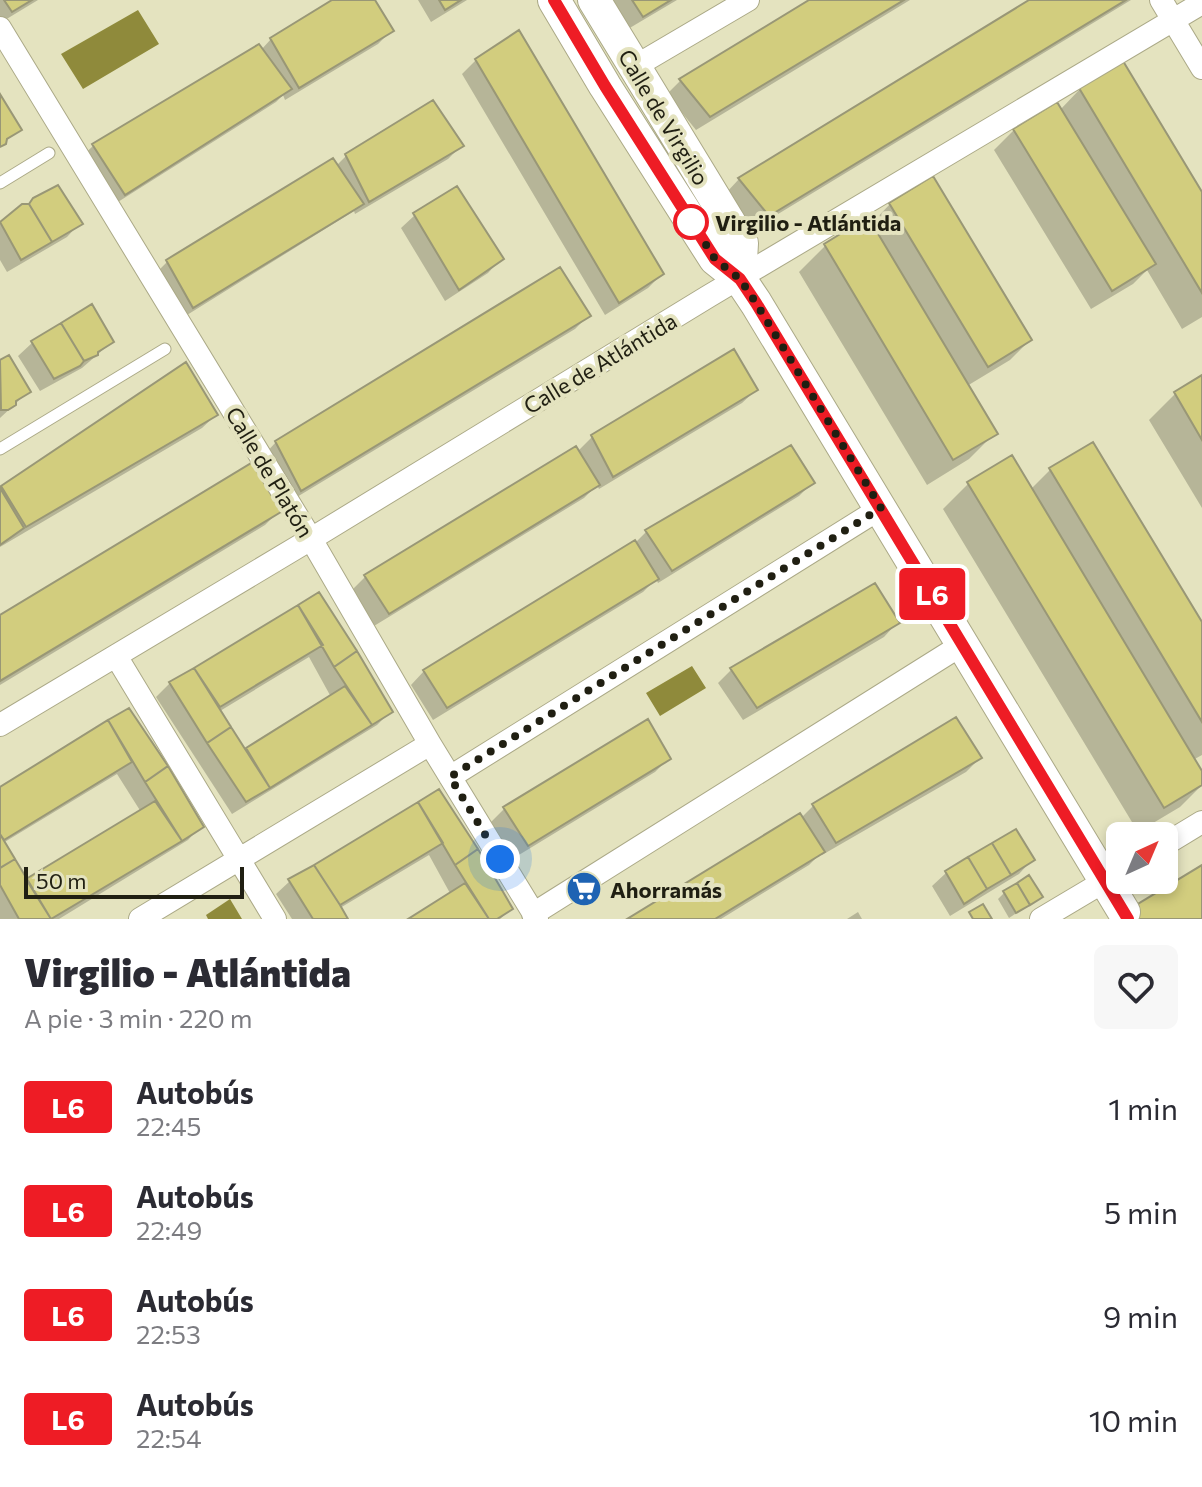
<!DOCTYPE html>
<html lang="es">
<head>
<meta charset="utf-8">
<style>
	:root { --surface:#fff; --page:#f7f7f7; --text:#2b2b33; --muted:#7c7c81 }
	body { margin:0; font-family:Commissioner,sans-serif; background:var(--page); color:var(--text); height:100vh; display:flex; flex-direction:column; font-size:30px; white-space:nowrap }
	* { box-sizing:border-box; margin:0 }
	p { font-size:26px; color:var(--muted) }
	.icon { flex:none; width:44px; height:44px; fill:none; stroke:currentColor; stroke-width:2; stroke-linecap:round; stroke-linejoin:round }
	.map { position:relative; height:919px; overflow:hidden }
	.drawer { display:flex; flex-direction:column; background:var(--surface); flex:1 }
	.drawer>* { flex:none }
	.badge { padding:0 16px; border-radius:6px; font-size:28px; line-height:52px }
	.needle { width:52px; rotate:44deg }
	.fabs { position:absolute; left:1106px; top:822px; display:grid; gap:16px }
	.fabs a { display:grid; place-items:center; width:72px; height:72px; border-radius:12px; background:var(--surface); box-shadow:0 4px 12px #0003; font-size:40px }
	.scale { position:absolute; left:24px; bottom:20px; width:220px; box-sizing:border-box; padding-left:8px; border:4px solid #201f12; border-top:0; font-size:22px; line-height:28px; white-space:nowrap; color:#201f12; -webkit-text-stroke:6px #e4e3bf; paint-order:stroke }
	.you { position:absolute; width:40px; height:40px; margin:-20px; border:6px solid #fff; border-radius:50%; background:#1a73e8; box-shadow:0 0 0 12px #1a73e833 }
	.map>.badge { position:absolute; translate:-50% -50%; box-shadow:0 0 0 4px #fff }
	.round { display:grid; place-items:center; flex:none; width:84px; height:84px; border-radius:12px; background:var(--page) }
	.headline { display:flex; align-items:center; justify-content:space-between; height:136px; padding:0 24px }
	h1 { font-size:38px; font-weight:800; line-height:60px }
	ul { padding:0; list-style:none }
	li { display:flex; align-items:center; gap:24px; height:104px; padding:0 24px }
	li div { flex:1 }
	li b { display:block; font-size:30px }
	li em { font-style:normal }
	li .badge { min-width:88px; font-weight:700; text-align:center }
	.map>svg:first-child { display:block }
</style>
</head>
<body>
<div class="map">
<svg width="1202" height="919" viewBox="0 0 1202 919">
	<rect width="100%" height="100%" fill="#e4e3bf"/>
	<path fill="#8f8a3b" d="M138 10 159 44 83 89 61 54Z
		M692 666 706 688 660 716 646 693Z
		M230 899 242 919H208L206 915Z"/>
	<path fill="#0003" fill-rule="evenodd" d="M0 0H38L0 23Z
		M336 0H372L391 31 378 44 285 100 283 95 276 102 110 207 79 159 93 146 258 46 261 50 271 39Z
		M418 0H467L431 22Z
		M610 0H677L628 29Z
		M813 0H910L696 130 667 94 680 81Z
		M1033 0H1131L755 228 726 193 739 179Z
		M476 60 662 274 648 288 605 315 462 74Z
		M1080 89 1202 196V317L1182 329 1147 270 1133 284 1091 309 994 150 1014 130 1060 110Z
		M461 146 448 159 355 214 354 211 179 320 154 275 167 262 336 166 347 155Z
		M890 204 1030 340 1010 360 967 386 995 433 969 459 927 485 799 272 825 246 867 220 870 225Z
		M22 207 80 223 67 237 7 272 0 260V224Z
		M415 215 501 259 488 273 445 301 401 228Z
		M91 307 112 342 82 368 40 391 18 356 32 343Z
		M589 315 575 329 287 503 263 456 276 442Z
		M8 357 28 392 0 418V362Z
		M186 364 216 415 202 428 0 547V490Z
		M1202 378V508L1149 420 1175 394Z
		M756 390 742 403 599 489 597 485 584 498 374 626 352 590 365 577 577 452 592 437Z
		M1050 470 1202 626V755L1193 760 1202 775V785L1180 807 1138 832 943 509 969 483 1030 490Z
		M812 483 799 496 658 583 656 579 643 592 433 720 411 685 424 671 635 543 647 531Z
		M278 512 265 525 0 685V618Z
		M318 595 391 711 377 725 232 814 156 697 170 683ZM309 657 331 697 245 751 220 711Z
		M897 623 884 637 743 720 718 683 731 670Z
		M128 710 201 826 188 840 59 919H0V788ZM117 774 141 812 26 882 3 843Z
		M980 758 966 772 822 855 821 853 809 865 721 919H631L801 818 813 806Z
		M668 759 655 772 514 858 491 822 504 809Z
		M438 792 511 909 500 919H412L451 895 429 855 340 908 347 919H292L276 894 290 881Z
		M1015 831 1032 860 1019 874 950 916 932 886 946 873Z
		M1004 893 1040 897 1009 918 998 899Z
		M858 912 862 919H847Z"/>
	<path fill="#d2cd7e" stroke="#999776" stroke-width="2" d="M4 0H32L12 12Z
		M332 0H375L394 31 299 88 270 38Z
		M439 0H461L445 10Z
		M632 0H671L643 17Z
		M809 0H904L710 117 679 79Z
		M1029 0H1126L769 216 738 178Z
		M519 30 664 274 619 303 475 59Z
		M259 44 292 89 125 195 92 144Z
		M1123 61 1202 192V293L1079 88Z
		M0 94 22 130 7 139 6 144 0 147Z
		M433 100 464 146 369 202 345 154Z
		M1057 102 1156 264 1112 291 1013 129Z
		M333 158 364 204 193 308 166 260Z
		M933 176 1032 340 988 367 889 203Z
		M58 185 83 224 52 242 29 204 33 198Z
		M457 186 504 259 459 290 413 213Z
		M22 204H29L52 242 21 260 0 222Z
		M868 217 998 434 953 460 824 244Z
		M560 267 591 316 301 491 275 441Z
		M92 304 114 342 98 352V355L84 361 61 323Z
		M61 323 84 361 80 366 54 379 31 341Z
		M734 349 758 390 613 477 591 435Z
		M9 355 31 392 16 401V405L8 410H1L0 360Z
		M186 362 218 415 26 527 1 486Z
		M1202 375V440L1174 392Z
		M1093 442 1202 622V722L1049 468Z
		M791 445 815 483 672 571 645 530Z
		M576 446 600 485 389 614 364 575Z
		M1012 455 1202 771V785L1164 808 967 482Z
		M253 462 281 512 0 681V615Z
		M0 488 24 528 0 545Z
		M635 540 659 579 447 708 423 670Z
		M875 583 900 623 757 708 730 668Z
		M319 592 357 651 334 667 298 605Z
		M298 605 323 645 220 707 194 668Z
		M357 651 393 712 372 725 334 667Z
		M194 668 231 727 207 743 169 682Z
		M345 686 372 725 270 788 246 748Z
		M129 708 168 766 145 782 108 720Z
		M956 717 982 758 836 843 812 804Z
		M648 719 671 759 528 846 503 807Z
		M108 720 132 762 4 840 0 834V787Z
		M231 727 270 788 246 802 207 743Z
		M168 766 204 827 182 841 145 782Z
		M439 789 478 849 455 865 418 802Z
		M155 801 182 841 51 919 26 879Z
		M418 802 443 843 340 905 314 865Z
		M800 813 825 852 715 919H627Z
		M1016 829 1035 860 1011 875 992 843Z
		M0 834 15 859 0 868Z
		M992 843 1011 875 987 889 968 857Z
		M478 849 513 909 497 919H489L455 865Z
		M968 857 987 889 964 904 945 871Z
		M15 859 51 919H19L0 885V868Z
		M314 865 340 905 348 919H313L288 879Z
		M1202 865V919H1113Z
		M1029 875 1043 897 1030 905 1017 883Z
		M465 883 489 919H408Z
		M1017 883 1030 905 1016 913 1003 891Z
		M983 904 992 919H973L969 912Z"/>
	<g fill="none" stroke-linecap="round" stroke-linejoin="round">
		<defs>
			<path id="lane" d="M0 183 49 153
				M0 449 165 349"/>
			<path id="street" d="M1161 0 1202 68
				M0 28 311 539 430 744 537 919
				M634 67 748 0
				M116 656 275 919
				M0 725 311 539 709 296 1202 3
				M450 777 881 508
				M1164 845 1202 822
				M533 914 963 644
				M140 919 430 744
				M1041 919 1120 872"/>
			<path id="secondary" d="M554 0 605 86 715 259 740 279 756 303 1124 912
				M594 0 742 243 740 279"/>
		</defs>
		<use href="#lane" stroke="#aba987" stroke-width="13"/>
		<use href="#street" stroke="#aba987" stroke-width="24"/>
		<use href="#secondary" stroke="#aba987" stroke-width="34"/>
		<use href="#lane" stroke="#fff" stroke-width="11"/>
		<use href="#street" stroke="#fff" stroke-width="22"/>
		<use href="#secondary" stroke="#fff" stroke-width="32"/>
	</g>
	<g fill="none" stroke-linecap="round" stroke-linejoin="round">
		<defs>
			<path id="line" d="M554 0 605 86 715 259 740 279 756 303 1128 919"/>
		</defs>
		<use href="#line" stroke="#fff" stroke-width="18"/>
		<use href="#line" stroke="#ee1c25" stroke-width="12"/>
		<path stroke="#201f12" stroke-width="8" stroke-dasharray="0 14.4" d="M500 859 450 777 881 508 756 303 740 279 715 259 684 210 691 222"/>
	</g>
	<defs>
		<symbol id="supermarket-disc" viewBox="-11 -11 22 22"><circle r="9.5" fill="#1e63b3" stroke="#e4e3bf"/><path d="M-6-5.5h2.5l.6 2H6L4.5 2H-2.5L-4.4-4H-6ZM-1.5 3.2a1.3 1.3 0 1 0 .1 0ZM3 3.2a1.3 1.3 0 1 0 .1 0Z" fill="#fff"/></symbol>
	</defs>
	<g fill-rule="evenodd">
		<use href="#supermarket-disc" x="564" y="869" width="40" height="40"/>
	</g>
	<circle fill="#fff" stroke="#ee1c25" stroke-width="4" cx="691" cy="222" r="16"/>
	<g text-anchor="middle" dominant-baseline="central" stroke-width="8" stroke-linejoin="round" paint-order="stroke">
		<g font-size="22" fill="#201f12" stroke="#e4e3bf">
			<text transform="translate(664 117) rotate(59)">Calle de Virgilio</text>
			<text transform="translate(600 363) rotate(-31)">Calle de Atlántida</text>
			<text transform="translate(270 472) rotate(59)">Calle de Platón</text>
		</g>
		<g font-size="22" font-weight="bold" fill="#201f12" stroke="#e4e3bf" text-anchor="start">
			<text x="715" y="222">Virgilio - Atlántida</text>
		</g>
		<g font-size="22" font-weight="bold" fill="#201f12" stroke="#e4e3bf" text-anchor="start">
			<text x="610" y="889">Ahorramás</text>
		</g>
	</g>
</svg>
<div class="fabs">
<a><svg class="needle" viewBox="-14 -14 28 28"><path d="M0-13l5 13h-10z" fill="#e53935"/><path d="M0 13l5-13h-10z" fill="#7c7c81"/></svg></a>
</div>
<div class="scale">50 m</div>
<div class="you" style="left:500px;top:859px"></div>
<b class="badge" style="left:932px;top:594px;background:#ee1c25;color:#fff">L6</b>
</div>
<section class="drawer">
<div class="headline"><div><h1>Virgilio - Atlántida</h1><p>A pie · 3 min · 220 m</p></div><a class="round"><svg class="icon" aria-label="heart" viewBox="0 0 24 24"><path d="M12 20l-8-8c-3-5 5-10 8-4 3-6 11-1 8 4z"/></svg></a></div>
<ul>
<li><span class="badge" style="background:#ee1c25;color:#fff">L6</span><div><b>Autobús</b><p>22:45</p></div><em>1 min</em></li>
<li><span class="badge" style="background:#ee1c25;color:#fff">L6</span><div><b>Autobús</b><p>22:49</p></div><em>5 min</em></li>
<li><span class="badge" style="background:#ee1c25;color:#fff">L6</span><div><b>Autobús</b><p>22:53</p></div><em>9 min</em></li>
<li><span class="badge" style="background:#ee1c25;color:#fff">L6</span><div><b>Autobús</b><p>22:54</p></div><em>10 min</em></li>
</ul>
</section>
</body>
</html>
